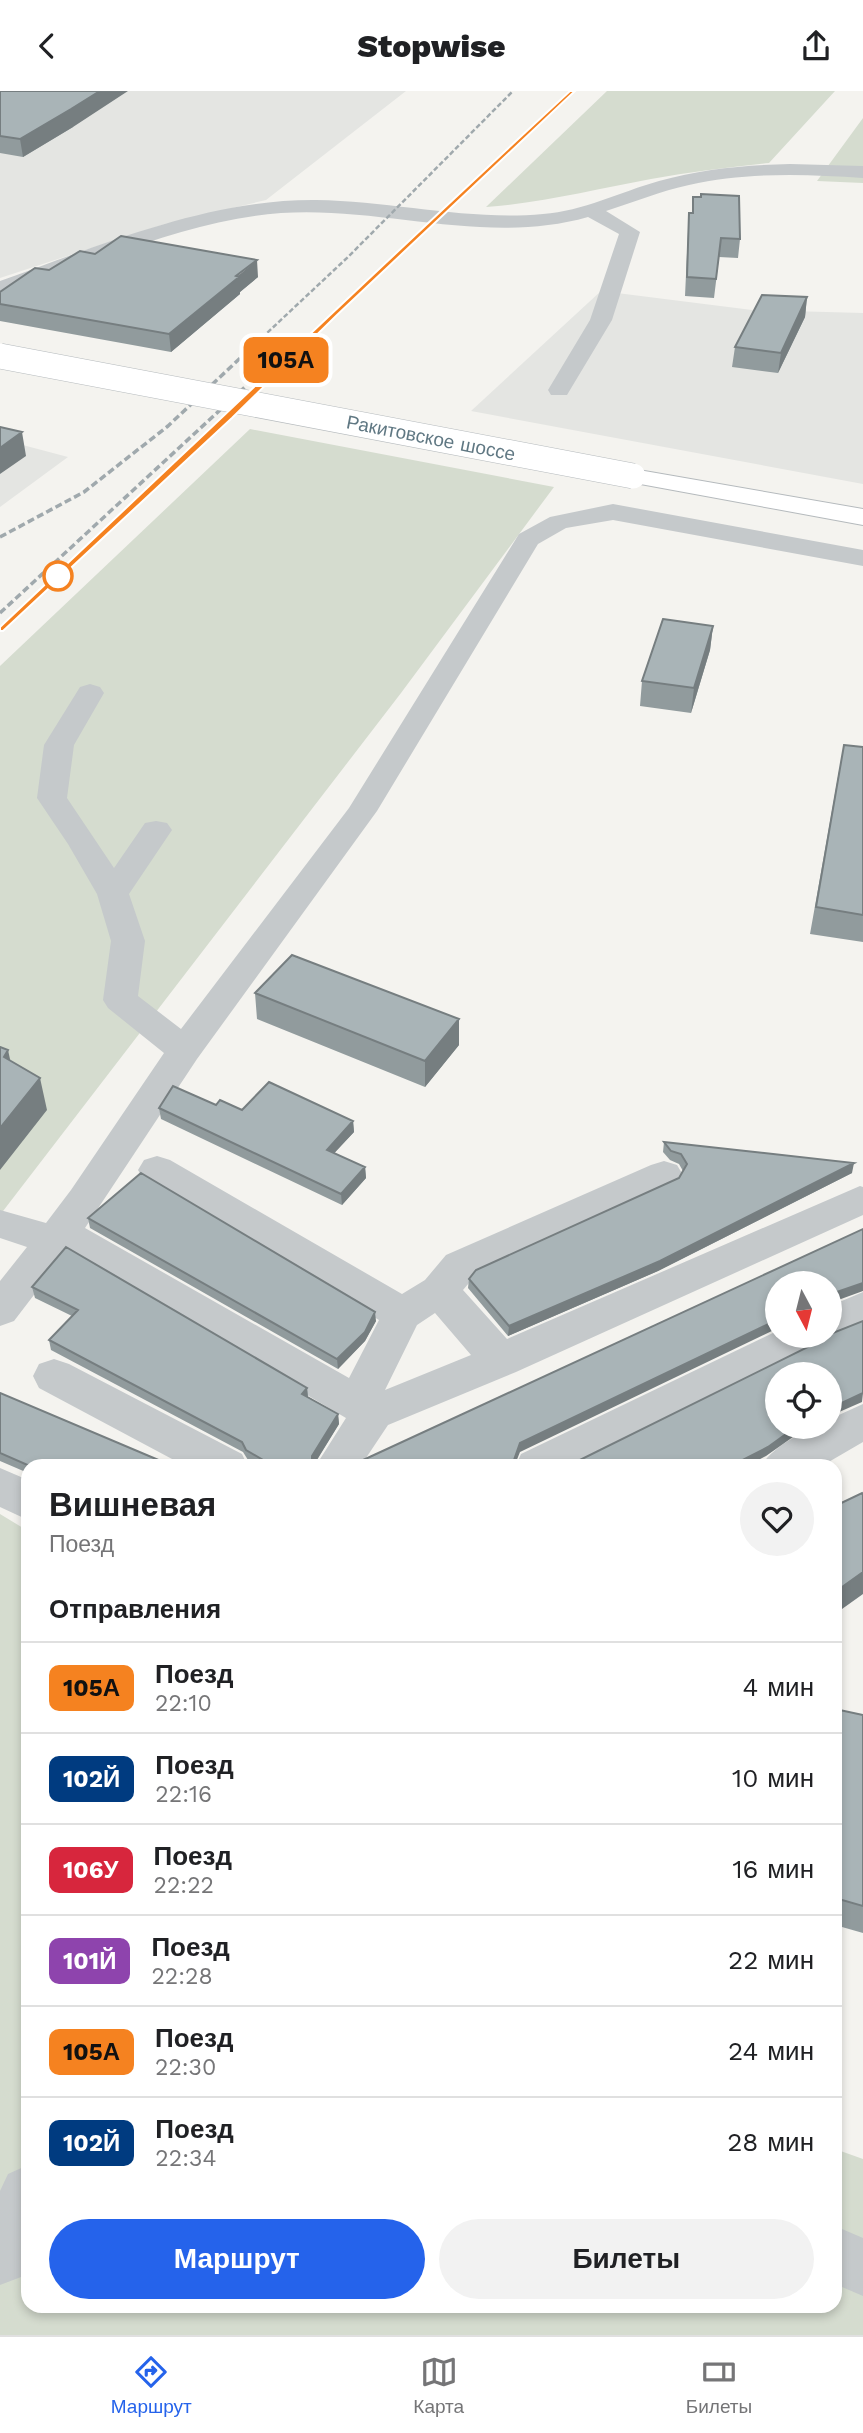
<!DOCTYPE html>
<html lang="ru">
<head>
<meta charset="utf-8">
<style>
	:root { --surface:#fff; --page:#f2f2f2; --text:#202124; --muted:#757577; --line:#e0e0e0; --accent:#2563eb }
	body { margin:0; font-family:"Work Sans",sans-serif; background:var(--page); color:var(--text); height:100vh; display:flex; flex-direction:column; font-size:26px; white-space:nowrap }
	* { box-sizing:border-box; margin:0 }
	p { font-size:23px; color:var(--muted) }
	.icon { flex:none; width:38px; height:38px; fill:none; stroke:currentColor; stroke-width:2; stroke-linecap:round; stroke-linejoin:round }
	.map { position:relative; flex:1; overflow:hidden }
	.side { position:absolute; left:21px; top:1368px; width:821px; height:854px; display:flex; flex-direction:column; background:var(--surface); border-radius:21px; box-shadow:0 4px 10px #0003 }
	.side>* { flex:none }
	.badge { padding:0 14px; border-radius:10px; font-size:24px; line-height:46px }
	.needle { width:46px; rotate:173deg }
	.tools { position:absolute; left:765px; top:1180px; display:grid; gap:14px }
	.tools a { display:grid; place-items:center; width:77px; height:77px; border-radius:50%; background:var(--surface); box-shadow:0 4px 10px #0003; font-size:35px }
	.map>.badge { position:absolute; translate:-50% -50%; box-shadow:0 0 0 4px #fff }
	h2 { padding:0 28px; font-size:26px; line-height:63px }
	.round { display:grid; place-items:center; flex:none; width:74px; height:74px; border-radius:37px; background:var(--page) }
	.summary { display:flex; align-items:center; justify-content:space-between; height:119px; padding:0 28px }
	h1 { font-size:33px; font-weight:800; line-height:52px }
	.button { display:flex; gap:14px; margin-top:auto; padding:14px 28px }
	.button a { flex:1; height:80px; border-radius:42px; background:var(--accent); color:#fff; font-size:28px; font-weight:800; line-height:80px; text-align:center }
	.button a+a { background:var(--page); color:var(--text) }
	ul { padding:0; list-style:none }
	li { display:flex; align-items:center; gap:21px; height:91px; padding:0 28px; border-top:2px solid var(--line) }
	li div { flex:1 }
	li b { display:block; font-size:26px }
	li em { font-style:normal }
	li .badge { min-width:77px; font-weight:700; text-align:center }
	header { display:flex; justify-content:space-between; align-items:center; height:91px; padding:0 28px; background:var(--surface); font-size:32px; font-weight:800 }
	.tabs { display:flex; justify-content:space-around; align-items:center; height:98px; border-top:2px solid var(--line); background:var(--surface); font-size:19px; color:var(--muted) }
	.tabs a { display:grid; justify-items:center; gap:4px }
	.tabs .selected { color:var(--accent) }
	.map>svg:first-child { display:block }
</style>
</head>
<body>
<header><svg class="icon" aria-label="back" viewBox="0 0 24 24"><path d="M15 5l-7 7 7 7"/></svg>Stopwise<svg class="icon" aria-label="share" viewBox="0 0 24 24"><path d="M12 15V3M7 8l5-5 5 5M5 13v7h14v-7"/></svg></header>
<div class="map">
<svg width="863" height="2244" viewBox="0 0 863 2244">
	<rect width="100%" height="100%" fill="#f4f3ef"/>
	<path fill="#e4e5e2" d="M0 0H406L266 109 165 133 0 187Z
		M601 200 752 219 863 222V393L471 320Z
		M0 348 68 366 0 416Z"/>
	<path fill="#d5dccf" d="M607 0H835L769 72C729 76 690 81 651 88 596 98 542 112 486 116Z
		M863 27V92L817 90Z
		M250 338 554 396 401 602 0 1124V575Z
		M0 1423 28 1440V2216H835V2058L863 2068V2244H0Z"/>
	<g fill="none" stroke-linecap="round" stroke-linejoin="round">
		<defs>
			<path id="major" d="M633 378 863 418V434L624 390 621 385 624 380Z"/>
		</defs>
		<use href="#major" stroke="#b5babd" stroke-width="2"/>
		<path fill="#c5c9cb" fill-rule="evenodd" d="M790 73 863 75V87C805 83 746 81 689 94 661 100 634 111 606 120L640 141 612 229 567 304H551L548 299 590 229 619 143 588 126C486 155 384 115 281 122 211 127 141 153 75 177 51 186 26 197 0 203V190C101 154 208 108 316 109 393 110 467 130 543 123 583 120 620 101 659 90 702 78 746 74 790 73Z
			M613 413 863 459V475L613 429 566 437 538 453 377 720 197 968 85 1137 349 1287 379 1229 144 1089 138 1079 144 1069 157 1065 170 1069 402 1203 425 1189 446 1164 651 1074 664 1070 677 1074 683 1084 677 1094 474 1186 463 1199 507 1248 860 1095 863 1096V1124L516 1281 388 1334 360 1376H315L346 1327 66 1162 14 1230 0 1235V1190L27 1156 0 1147V1119L46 1132 71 1099 164 962 108 917 103 909 111 850 97 803 68 753 37 707 44 654 80 596 90 593 100 596 104 602 74 654 67 707 114 777 145 732 156 730 167 732 172 739 129 803 145 850 138 905 181 938 349 717 519 443 550 426ZM435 1222 471 1264 385 1299 417 1234Z
			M863 1201V1235L830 1249 825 1247 820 1255 578 1376H515L521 1363 777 1240V1244H830V1215Z
			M54 1268 69 1273 242 1363 248 1376H187L39 1297 33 1285 39 1273Z
			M863 1313V1351L820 1376H761C770 1357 808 1335 830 1335V1328Z
			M0 1377 28 1389V1429L0 1416Z
			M28 2074V2169L21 2186 0 2194V2100L8 2083Z
			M835 2135 863 2147V2205L835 2193Z"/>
		<use href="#major" fill="#fff" fill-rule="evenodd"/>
		<path stroke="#a0a9ad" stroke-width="2.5" stroke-dasharray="5 2.5" stroke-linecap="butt" d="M251 257 348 166 513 0
			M300 257 572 0"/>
		<path stroke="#a0a9ad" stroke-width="3.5" stroke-dasharray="7 3.5" stroke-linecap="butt" d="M0 446 84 401 168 335 253 255
			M0 522 245 296
			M0 538 302 255"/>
		<defs>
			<path id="major-bridge" d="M0 265 633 385"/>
		</defs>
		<use href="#major-bridge" stroke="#b5babd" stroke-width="26" stroke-linecap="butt"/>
		<use href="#major-bridge" stroke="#fff" stroke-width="25"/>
	</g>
	<path fill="#919b9d" d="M0 0 73 36 23 66 0 62Z
		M693 106 740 148 738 167 719 166 714 207 685 205 688 141 689 122H692Z
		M95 163 258 186 240 201V203L171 261 0 230V201L49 179Z
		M807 206 805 226 778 282 732 276 735 256Z
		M713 535 710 559 691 622 640 615 642 590Z
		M863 656V851L810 843 839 680Z
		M255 902 459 954 425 996 257 928Z
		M216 1014 242 1019 353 1030 354 1041 334 1062 365 1076 366 1087 342 1114 161 1028 159 1017Z
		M664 1051 852 1082 658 1180 508 1245 468 1197 469 1188 679 1087 683 1080 679 1073 670 1069 663 1061Z
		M88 1127 376 1230 365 1250 338 1278 90 1137Z
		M32 1196 307 1297 308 1306 338 1323 339 1333 317 1369 318 1376H259L248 1369 243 1361 51 1259 49 1249 72 1225 35 1207Z
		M0 1302 175 1376H28V1382L0 1370Z
		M835 1618 863 1624V1842L835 1834Z"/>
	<path fill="#767e80" d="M100 0H128L73 36 23 66 20 48Z
		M257 169 258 186 240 201V203L171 261 169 243Z
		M807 206 805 226 778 282 781 262Z
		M22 341 26 365 0 383V357Z
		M713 535 710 559 691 622 694 597Z
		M459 928V954L425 996V970Z
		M8 959 15 991 4 966Z
		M40 987 47 1019 0 1079V1037Z
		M353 1030 354 1041 327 1070V1059Z
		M854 1072 852 1082 658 1180 508 1245 509 1235Z
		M365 1076 366 1087 342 1114 341 1103Z
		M863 1192V1200L830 1212 831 1203Z
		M375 1221 376 1230 365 1250 338 1278 337 1268Z
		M777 1229 776 1238 520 1361 514 1376V1369L520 1352Z
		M307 1297 308 1307 302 1303Z
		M863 1302 862 1311 830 1325 831 1317Z
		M338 1323 339 1333 313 1375 312 1365Z
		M797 1335H818L800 1341 766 1365 745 1376H729Z
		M318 1369V1376H312Z
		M863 1481V1503L835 1523V1501Z"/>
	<path fill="#a9b4b7" stroke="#767e80" stroke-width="2" d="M0 0H100L71 18 20 48 0 45Z
		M701 103 739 105 740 148 721 147 716 188 687 186 689 122H693V106H701Z
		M121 145 257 169 236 185 239 186 169 243 0 213V201L35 177 49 179 80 160 95 163Z
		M762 204 807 206 781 262 735 256Z
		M0 336 22 341 0 357Z
		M663 528 713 535 694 597 642 590Z
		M844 654 863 656V824L816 816Z
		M292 864 459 928 425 970 255 902Z
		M0 956 8 959 4 966 40 987 0 1037Z
		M269 991 353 1030 327 1059 365 1076 341 1103 159 1017 173 995 216 1014 220 1009 242 1019Z
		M664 1051 854 1072 660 1170 509 1235 469 1188 476 1179 679 1087 687 1073 681 1063 671 1060Z
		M141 1082 375 1221 365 1241 337 1268 88 1127Z
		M863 1138V1192L831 1203 830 1232V1192H777V1229L520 1352 514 1369H580L824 1248 826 1244H830V1241L833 1242 863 1230V1302L831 1317 830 1324V1283H777V1335H797L768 1356 729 1376H348Z
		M66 1156 307 1297 302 1303 338 1323 312 1365V1368L318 1369 312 1376H275L246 1359 242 1351 49 1249 78 1219 32 1196Z
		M0 1302 175 1376H32L0 1362Z
		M862 1402 863 1404V1481L835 1501V1415Z
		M835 1618 863 1624V1815L835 1807Z"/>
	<path fill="#f58220" stroke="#fff" stroke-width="2" d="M570 0H575L337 224 232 327 3 540H0V536C189 358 378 177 570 0Z"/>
	<circle fill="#fff" stroke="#f58220" stroke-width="3.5" cx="58" cy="485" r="14"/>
	<g text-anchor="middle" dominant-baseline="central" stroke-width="7" stroke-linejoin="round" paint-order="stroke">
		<g font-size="19" fill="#607883" stroke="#fff">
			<text transform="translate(431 347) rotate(11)">Ракитовское шоссе</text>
		</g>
	</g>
</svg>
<div class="tools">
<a><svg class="needle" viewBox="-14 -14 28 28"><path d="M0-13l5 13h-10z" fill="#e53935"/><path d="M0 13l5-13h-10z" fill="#757577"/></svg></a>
<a><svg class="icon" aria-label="locate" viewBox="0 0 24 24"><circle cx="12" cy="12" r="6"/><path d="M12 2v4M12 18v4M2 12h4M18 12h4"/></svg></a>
</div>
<b class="badge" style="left:286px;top:269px;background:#f58220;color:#111">105А</b>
<section class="side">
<div class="summary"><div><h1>Вишневая</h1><p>Поезд</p></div><a class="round"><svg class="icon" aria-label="heart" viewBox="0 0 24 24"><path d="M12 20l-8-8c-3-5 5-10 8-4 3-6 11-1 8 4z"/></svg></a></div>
<h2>Отправления</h2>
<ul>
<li><span class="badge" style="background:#f58220;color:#111">105А</span><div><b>Поезд</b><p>22:10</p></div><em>4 мин</em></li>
<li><span class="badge" style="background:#003b80;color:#fff">102Й</span><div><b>Поезд</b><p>22:16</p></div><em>10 мин</em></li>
<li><span class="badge" style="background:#d7263d;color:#fff">106У</span><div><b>Поезд</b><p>22:22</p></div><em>16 мин</em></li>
<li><span class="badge" style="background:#8e44ad;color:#fff">101Й</span><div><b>Поезд</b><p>22:28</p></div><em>22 мин</em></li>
<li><span class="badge" style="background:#f58220;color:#111">105А</span><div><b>Поезд</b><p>22:30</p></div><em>24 мин</em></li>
<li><span class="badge" style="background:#003b80;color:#fff">102Й</span><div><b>Поезд</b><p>22:34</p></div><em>28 мин</em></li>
</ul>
<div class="button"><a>Маршрут</a><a>Билеты</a></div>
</section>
</div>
<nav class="tabs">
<a class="selected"><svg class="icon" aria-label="directions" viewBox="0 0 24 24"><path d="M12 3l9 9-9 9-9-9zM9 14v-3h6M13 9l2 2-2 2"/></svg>Маршрут</a>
<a><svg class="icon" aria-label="map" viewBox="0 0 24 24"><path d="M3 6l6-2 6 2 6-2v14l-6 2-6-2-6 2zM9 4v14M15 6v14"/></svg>Карта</a>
<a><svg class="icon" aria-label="tickets" viewBox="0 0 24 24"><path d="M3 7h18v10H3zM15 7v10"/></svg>Билеты</a>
</nav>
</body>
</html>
